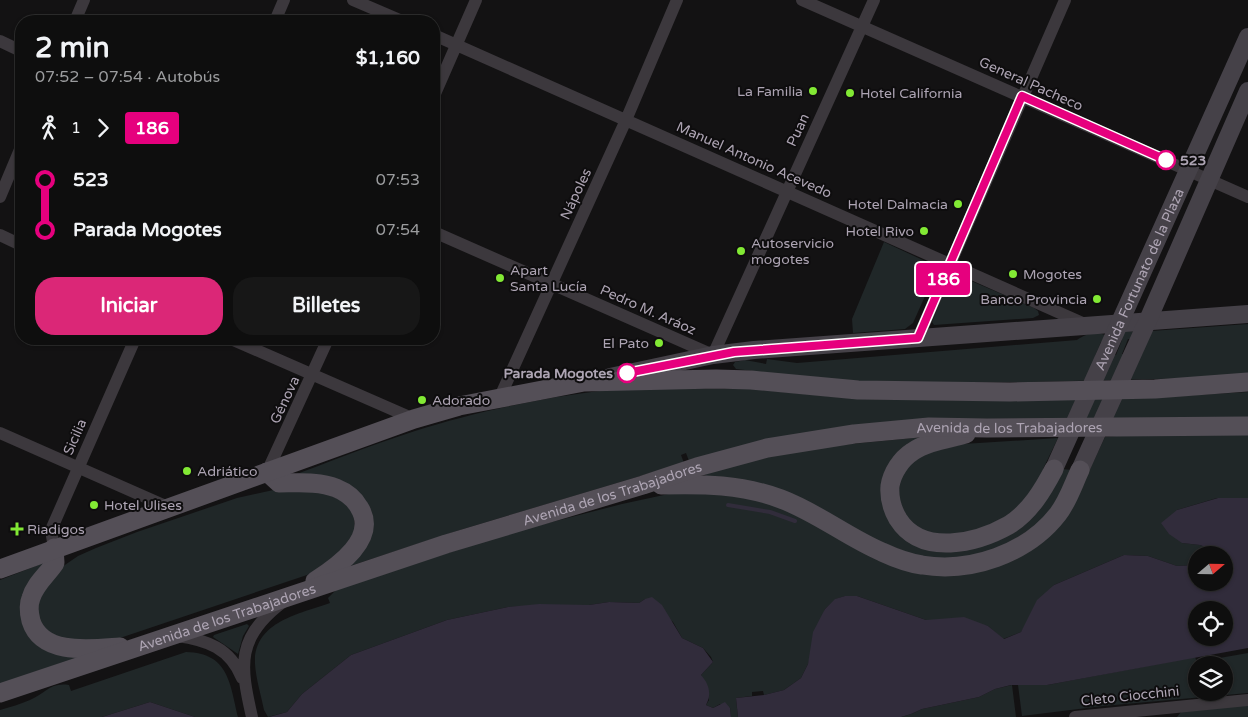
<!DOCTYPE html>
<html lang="es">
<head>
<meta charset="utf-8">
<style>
	:root { --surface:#0e0e0e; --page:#171717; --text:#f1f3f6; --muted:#9b9c9e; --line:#2e2e2e; --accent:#db2777 }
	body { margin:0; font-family:"Varela Round",sans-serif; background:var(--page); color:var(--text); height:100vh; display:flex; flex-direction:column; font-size:19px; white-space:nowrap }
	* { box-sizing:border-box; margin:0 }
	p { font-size:16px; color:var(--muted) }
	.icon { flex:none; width:28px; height:28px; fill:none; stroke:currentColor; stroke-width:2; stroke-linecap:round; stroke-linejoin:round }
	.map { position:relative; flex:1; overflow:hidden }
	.panel { position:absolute; left:15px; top:15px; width:425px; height:330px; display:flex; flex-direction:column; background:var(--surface); border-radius:20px; box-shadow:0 1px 4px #0004,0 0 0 1px var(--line) }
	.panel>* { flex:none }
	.badge { padding:0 10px; border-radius:4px; font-size:18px; line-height:32px }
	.needle { width:32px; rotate:70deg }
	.fabs { position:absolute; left:1188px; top:546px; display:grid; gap:10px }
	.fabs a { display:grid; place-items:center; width:45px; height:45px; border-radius:50%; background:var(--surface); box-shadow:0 1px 4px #0004,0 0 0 1px var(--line); font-size:25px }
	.map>.badge { position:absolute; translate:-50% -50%; box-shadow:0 0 0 2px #fff }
	.legs { display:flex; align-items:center; gap:8px; height:55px; padding:0 20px; font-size:16px }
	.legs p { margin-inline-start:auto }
	.overview { display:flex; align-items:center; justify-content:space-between; height:85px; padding:0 20px }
	h1 { font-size:28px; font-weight:700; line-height:38px }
	.cta { display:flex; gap:10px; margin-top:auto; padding:10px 20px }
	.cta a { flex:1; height:58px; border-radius:20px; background:var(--accent); color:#fff; font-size:20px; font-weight:700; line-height:58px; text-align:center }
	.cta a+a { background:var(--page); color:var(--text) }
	ul { padding:0 20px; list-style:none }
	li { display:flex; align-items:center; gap:18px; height:50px; font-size:19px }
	li i { display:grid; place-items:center; width:8px; height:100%; margin:0 6px; background:currentColor }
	li i::after { content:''; width:12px; height:12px; margin:-6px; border:4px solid; border-radius:50%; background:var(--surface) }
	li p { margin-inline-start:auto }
	li:first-child i { background:linear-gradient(#0000 50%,currentColor 0) }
	li:last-child i { background:linear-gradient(currentColor 50%,#0000 0) }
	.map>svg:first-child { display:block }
</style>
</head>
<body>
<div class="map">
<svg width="1248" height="717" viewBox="0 0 1248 717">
	<rect width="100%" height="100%" fill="#131213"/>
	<path fill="#202728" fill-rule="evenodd" d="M884 242 927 262 934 270V276L913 323 905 329 853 333 852 319Z
		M955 277H962L1034 308 1038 311 1039 315 1033 318 934 325 932 322 948 283Z
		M1248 324V374L1198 378 1031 382 897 383 821 379 736 369 733 365 735 362 745 360 766 364 767 359 797 363 1077 340C1085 334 1096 331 1105 335L1104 341 1101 342 1095 356 1116 355 1122 340H1119L1123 332 1135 331 1132 339H1128L1122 354H1142L1151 331Z
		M631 388 752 389 858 399 1010 401 1162 397 1248 392V418L929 419 689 461 686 453 681 455 684 463 460 530 338 570 365 504 286 478C329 462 371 445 415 431 481 410 562 393 631 388Z
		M1248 434V498H1217L1177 510 1182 543 1200 545 1216 551 1212 555H1196V565L1177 566 1148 556 1124 555 1054 585 1021 632 1003 639 988 626 944 620H926L857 596H845L836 599 825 609 808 664 801 678 784 690 764 695 763 691 752 692V696L736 698 738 717H731L730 708 720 704 713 708 706 705 709 700 701 675 713 662 711 657 703 648 682 638 673 622 645 599 639 603 609 602 589 605 508 607 447 620 351 655 302 694 287 712 268 717 264 710C261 695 256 679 255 664 253 622 299 614 330 603L328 598 336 590 409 565 517 531 622 504 687 490 765 500 896 564 1008 559 1087 470 1090 469 1105 437 1127 435Z
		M934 436 902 452 896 527 980 543 1061 469 1073 470 1064 490 1040 524 989 554 930 561 704 475 737 463 820 447Z
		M1058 438 1043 469V476L1014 513 973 533 936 537 905 520 895 486 916 455 963 444Z
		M311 487 354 506 355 541 310 574 117 639 65 643 39 626 36 602 59 569 78 556 96 548 137 532 237 498 278 489Z
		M46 562 30 629 99 653 0 684V580Z
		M247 624 249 626 243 636 238 654 213 637 214 635Z
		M186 652C229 653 230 684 238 717H195L150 702 102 717H0V710C10 707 21 704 30 700 46 693 50 682 69 685L71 691Z
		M1248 653V693L1103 706 1022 716 1018 685H1047L1195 657 1197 662ZM1196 665H1224V692H1196Z
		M1012 685 1016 717H901L911 714 922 709 979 697 995 689Z
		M1248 705V717H1177L1181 712Z"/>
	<path fill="#312c3b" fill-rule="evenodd" d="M1218 498H1248V648L1047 685H1011L995 689 979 697 922 709 911 714 901 717H738L736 698 764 695 784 690 801 678 808 664 813 632 825 609 835 599 845 596H857L926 620 964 617 988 626 1004 639 1021 632 1037 600 1054 585 1124 555 1148 556 1177 566 1196 565V582H1224V555H1212L1216 551 1200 545 1182 543 1169 534 1161 523 1177 510ZM1196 610H1224V638H1196Z
		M652 597 662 605 682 638 703 648 713 662 701 675C709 684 712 694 706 705L713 708 725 702 730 708 731 717H269L287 712 302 694 351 655 447 620 508 607 539 604 589 605 609 602 639 603 645 599Z
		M150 702 195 717H102Z"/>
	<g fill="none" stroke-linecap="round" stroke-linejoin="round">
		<path stroke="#312c3b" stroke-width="4" d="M728 505 770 512 795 521"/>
		<path stroke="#3c383d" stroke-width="12" d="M353 0 402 21
			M802 0 1248 197
			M75 21 84 0
			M275 21 284 0
			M434 35 1087 325
			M0 41 21 51
			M434 96 476 0
			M0 197 21 147
			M434 232 713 355 874 0
			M0 235 21 245
			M918 338 1065 0
			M231 339 414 419
			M499 399 626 120 677 0
			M0 433 170 508
			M267 472 328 339
			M54 548 51 530 135 339
			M177 636C207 640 230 648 242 678
			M252 717C240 665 236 637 283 602
			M1075 717 1248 700"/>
		<g stroke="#454148" stroke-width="18">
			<path d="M610 377 713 355 754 350 1248 314"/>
			<path id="s1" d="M1054 469 1248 37"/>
			<path d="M1080 470 1148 320 1248 91"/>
		</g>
		<g stroke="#544f57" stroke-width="19">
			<path d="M966 434C949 439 928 441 912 452 901 459 892 473 890 486 889 498 892 509 898 519 922 557 977 543 1009 525 1030 512 1043 490 1054 469"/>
			<path d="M267 472 279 483C297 483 319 481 336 488 346 492 354 498 359 507 379 538 337 567 315 581"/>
			<path d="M661 485C704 484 741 484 781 499 818 513 847 537 882 552 895 558 908 563 922 565 970 573 1027 554 1058 514 1068 501 1073 485 1080 470"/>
			<path d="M54 548 55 563C47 575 35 584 31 598 28 605 29 613 31 621 42 656 91 649 120 647"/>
			<path d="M0 569 414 419 459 406 584 382 716 379 751 380 858 390 1010 392 1155 389 1248 382"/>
			<path id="s2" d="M0 693 446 544 643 485 697 467 767 448 854 434 929 427 987 428 1248 426"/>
		</g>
	</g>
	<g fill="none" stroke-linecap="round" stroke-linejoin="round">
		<defs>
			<path id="line-1" d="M627 373 734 352 918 338 1022 96 1166 160"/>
		</defs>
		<use href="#line-1" stroke="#fff" stroke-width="11"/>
		<use href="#line-1" stroke="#e6007e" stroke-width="8"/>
	</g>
	<g fill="#82e934" stroke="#0e0d0e" stroke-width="2">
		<circle cx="813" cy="91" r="5"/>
		<circle cx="850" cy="93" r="5"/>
		<circle cx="958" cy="204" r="5"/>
		<circle cx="924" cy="231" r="5"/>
		<circle cx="741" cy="251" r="5"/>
		<circle cx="1013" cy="274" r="5"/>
		<circle cx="500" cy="278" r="5"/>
		<circle cx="1097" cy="299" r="5"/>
		<circle cx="659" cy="343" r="5"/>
		<circle cx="422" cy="400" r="5"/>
		<circle cx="187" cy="471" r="5"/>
		<circle cx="94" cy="505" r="5"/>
		<path d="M14.5 521.5h5v5h5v5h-5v5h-5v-5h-5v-5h5z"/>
	</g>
	<g fill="#fff" stroke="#e6007e" stroke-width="2.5">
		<circle cx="1166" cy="160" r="9"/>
		<circle cx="627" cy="373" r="9"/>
	</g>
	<g text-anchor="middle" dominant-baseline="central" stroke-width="4" stroke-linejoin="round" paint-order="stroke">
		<g font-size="14" fill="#ada4b3" stroke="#0e0d0e">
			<text transform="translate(1031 84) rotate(24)">General Pacheco</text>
			<text transform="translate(798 130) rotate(-65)">Puan</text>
			<text transform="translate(754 160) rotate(24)">Manuel Antonio Acevedo</text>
			<text transform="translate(576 194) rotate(-65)">Nápoles</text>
			<text stroke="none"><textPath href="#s1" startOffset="208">Avenida Fortunato de la Plaza</textPath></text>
			<text transform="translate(648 310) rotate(24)">Pedro M. Aráoz</text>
			<text transform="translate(285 400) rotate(-65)">Génova</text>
			<text stroke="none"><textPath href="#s2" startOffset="1049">Avenida de los Trabajadores</textPath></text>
			<text transform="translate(75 437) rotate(-66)">Sicilia</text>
			<text stroke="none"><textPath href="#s2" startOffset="644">Avenida de los Trabajadores</textPath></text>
			<text stroke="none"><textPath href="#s2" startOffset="239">Avenida de los Trabajadores</textPath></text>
			<text transform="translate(1130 696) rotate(-6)">Cleto Ciocchini</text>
		</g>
		<g font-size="14" fill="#ada4b3" stroke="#0e0d0e" text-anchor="start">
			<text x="803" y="91" text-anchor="end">La Familia</text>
			<text x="860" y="93">Hotel California</text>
			<text x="948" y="204" text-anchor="end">Hotel Dalmacia</text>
			<text x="914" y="231" text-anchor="end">Hotel Rivo</text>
			<text x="751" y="243">Autoservicio<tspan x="751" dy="16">mogotes</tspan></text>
			<text x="510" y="270">Apart<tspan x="510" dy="16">Santa Lucía</tspan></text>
			<text x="1023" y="274">Mogotes</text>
			<text x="1087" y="299" text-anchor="end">Banco Provincia</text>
			<text x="649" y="343" text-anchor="end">El Pato</text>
			<text x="432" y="400">Adorado</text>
			<text x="197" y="471">Adriático</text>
			<text x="104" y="505">Hotel Ulises</text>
			<text x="27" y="529">Riadigos</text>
		</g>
		<g font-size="14" font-weight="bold" fill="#ada4b3" stroke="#0e0d0e" text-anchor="start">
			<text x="1180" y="160">523</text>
			<text x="613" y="373" text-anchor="end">Parada Mogotes</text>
		</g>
	</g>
</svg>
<div class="fabs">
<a><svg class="needle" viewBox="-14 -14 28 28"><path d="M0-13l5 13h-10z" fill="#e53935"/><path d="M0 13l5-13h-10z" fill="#9b9c9e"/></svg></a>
<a><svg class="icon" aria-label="locate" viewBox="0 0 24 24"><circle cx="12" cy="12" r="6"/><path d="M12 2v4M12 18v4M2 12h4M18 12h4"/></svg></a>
<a><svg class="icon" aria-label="layers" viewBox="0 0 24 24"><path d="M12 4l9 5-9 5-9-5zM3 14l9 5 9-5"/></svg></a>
</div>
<b class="badge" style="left:943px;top:279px;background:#e6007e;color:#fff">186</b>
<section class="panel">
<div class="overview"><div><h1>2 min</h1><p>07:52 – 07:54 · Autobús</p></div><b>$1,160</b></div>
<div class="legs"><svg class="icon" aria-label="walk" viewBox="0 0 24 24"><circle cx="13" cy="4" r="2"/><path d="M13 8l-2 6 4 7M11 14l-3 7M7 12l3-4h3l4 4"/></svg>1<svg class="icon" aria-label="forward" viewBox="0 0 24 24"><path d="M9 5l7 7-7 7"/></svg><b class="badge" style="background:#e6007e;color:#fff">186</b></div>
<ul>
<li><i style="color:#e6007e"></i><b>523</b><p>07:53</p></li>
<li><i style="color:#e6007e"></i><b>Parada Mogotes</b><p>07:54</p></li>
</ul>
<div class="cta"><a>Iniciar</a><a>Billetes</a></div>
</section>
</div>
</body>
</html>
